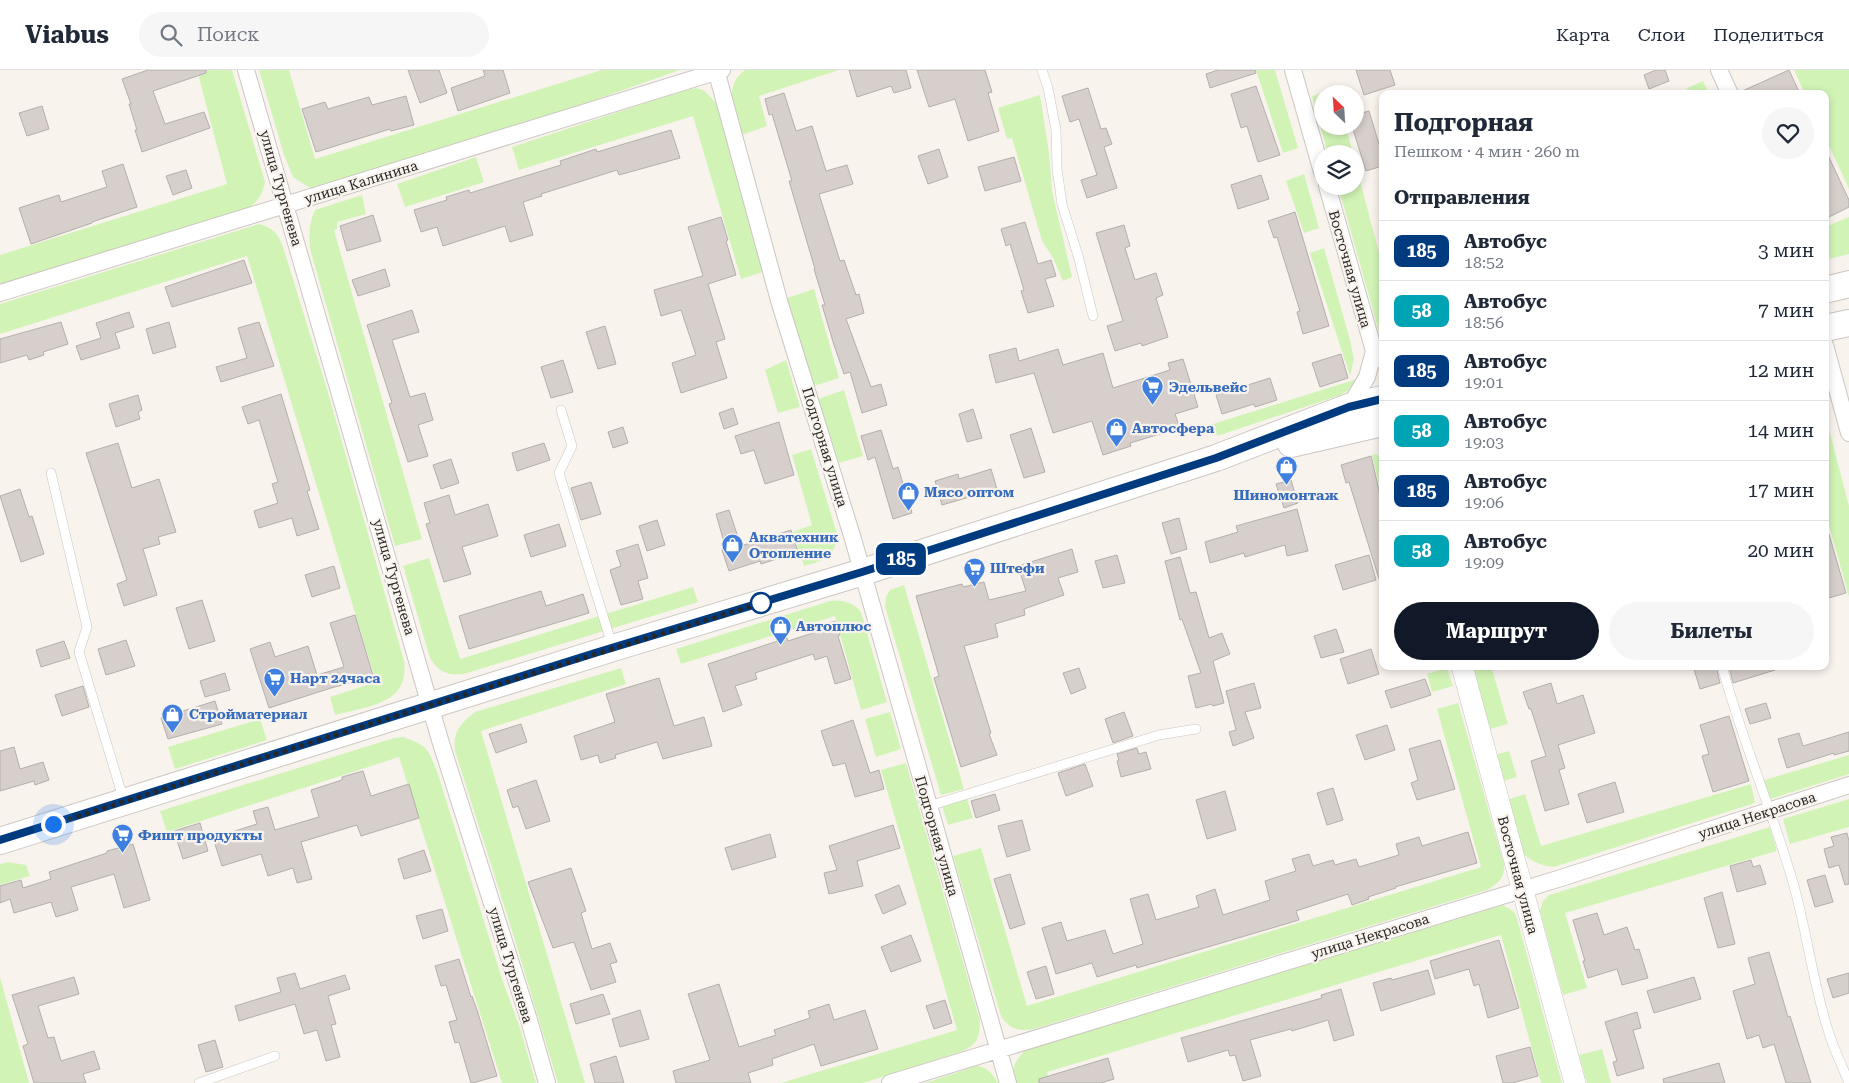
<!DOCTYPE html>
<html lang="ru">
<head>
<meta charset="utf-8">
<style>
	:root { --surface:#fff; --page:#f6f6f7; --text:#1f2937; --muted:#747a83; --line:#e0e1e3; --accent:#111827 }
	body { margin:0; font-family:"Roboto Serif",serif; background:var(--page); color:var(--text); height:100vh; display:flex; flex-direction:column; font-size:19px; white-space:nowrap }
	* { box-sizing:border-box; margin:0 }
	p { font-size:16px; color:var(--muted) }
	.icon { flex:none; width:28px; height:28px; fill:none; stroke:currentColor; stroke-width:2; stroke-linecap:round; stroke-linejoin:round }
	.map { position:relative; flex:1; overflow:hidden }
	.drawer { position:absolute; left:1379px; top:20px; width:450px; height:580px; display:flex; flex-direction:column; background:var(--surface); border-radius:10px; box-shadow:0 2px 8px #0003 }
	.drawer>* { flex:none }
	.badge { padding:0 10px; border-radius:8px; font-size:18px; line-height:32px }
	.needle { width:32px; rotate:335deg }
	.buttons { position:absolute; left:1314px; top:15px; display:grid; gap:10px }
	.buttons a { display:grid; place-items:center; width:50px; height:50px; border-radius:50%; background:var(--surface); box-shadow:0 2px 8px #0003; font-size:25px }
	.you { position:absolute; width:25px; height:25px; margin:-12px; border:4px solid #fff; border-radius:50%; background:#1a73e8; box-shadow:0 0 0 8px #1a73e833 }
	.map>.badge { position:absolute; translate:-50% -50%; box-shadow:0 0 0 2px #fff }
	h2 { padding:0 15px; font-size:19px; line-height:45px }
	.round { display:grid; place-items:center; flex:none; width:52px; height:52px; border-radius:26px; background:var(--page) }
	.overview { display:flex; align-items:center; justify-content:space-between; height:85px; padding:0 15px }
	h1 { font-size:24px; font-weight:700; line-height:38px }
	.button { display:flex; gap:10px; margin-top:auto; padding:10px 15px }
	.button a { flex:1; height:58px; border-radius:30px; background:var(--accent); color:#fff; font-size:20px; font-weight:700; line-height:58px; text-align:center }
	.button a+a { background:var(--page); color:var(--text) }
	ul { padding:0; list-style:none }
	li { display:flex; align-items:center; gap:15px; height:60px; padding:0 15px; border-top:1px solid var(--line) }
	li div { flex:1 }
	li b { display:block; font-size:19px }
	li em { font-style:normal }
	li .badge { min-width:55px; font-weight:700; text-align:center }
	header { display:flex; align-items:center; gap:30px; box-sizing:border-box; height:70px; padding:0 25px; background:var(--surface); border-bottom:1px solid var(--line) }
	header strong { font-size:24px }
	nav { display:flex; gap:28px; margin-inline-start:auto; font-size:18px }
	.search { width:350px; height:45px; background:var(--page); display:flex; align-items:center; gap:12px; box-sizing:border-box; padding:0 18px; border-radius:28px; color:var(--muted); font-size:19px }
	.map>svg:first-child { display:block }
</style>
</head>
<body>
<header>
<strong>Viabus</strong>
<div class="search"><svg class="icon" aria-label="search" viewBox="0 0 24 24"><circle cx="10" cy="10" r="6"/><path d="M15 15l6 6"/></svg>Поиск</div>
<nav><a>Карта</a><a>Слои</a><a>Поделиться</a></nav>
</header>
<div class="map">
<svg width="1849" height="1013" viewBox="0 0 1849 1013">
	<rect width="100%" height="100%" fill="#f9f3ee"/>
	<path fill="#d1f4b6" d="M197 0H232L265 112C263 123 259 129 251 137L0 216V185L227 114Z
		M259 0H289L315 89 602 0H680L552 45 310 118 293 107 284 85Z
		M745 0H839L759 26 767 56 742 65C735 43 722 16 745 0Z
		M1256 0H1275L1298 78 1283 83Z
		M1794 0H1849V119L1825 67V24H1805Z
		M1703 11 1709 24H1689L1687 18Z
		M696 18 705 21 716 33 763 202 741 209 693 46 519 100 512 77 685 20Z
		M1336 20 1337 24H1322V56H1346L1353 84H1328L1312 26Z
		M1040 25 1049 83 1052 121 1072 207 1063 211 1052 186 1042 171 1012 68 1007 69 998 38Z
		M476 87 484 112 405 137 397 114Z
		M1355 92 1382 194V272L1338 116H1355Z
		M1304 104 1319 158 1304 163 1286 111Z
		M362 125 366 144 337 152V159L334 160 422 469 395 476 310 179C309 165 309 153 315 140Z
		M1849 147V184L1825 190V157Z
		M259 154C273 158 278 163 283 177L327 319 404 591C410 634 368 636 335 645L330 627 376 612 247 186 0 264V234Z
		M1324 178 1350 270 1354 289 1350 306 1310 183Z
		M814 219 839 308 814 316 787 228Z
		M786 290 800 337 778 343 765 300Z
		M1357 309 1351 318 1341 325 1217 366 1213 354Z
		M844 320 863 386 839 393 818 329Z
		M1825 344 1849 436V527L1825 441Z
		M811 379 838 467C833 488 823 491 804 496L793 462 812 455 792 385Z
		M1376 384 1382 389V426L1372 385Z
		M429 488 460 589 693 517 698 532 464 604C448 606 438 602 430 588L403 496Z
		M904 515 964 719 941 725 885 537 886 527 890 520Z
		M830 531C842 529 854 533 861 542L887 632 861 640 835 546 681 594 676 579Z
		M1472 596H1491L1508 654 1490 659Z
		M621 598 626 614 481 661 585 1013H558L513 864 455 681C452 662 461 653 475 642Z
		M1447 598 1453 616 1432 622 1427 604Z
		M1458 633 1504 794C1505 808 1498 814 1487 820L1034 959C1020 962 1009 959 1001 946L953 786 981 778 1027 936 1481 797 1437 639Z
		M890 642 901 679 876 687 865 649Z
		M260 649 267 670 175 699 168 677Z
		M403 667C429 676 428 679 438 704L502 909 519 955 536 1013H502L399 687 167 762 160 741 394 668Z
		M1509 681 1517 707 1503 711 1495 685Z
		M1849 685V704L1767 730 1761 711Z
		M906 693 980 951C979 967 979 973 963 981L863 1013H781L957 960 881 700Z
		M1751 714 1755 733 1554 797C1545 796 1533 793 1526 786 1518 777 1511 743 1507 730L1525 724 1541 776Z
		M967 729 973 748 948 755 942 736Z
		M1849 729V757L1790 774 1783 749Z
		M1770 757 1777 781 1565 843 1587 918 1563 925 1540 841 1543 831 1549 825Z
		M8 792 26 795 30 806 0 815V794Z
		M1503 835 1513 841 1516 845 1562 1013H1541L1501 865 1047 1002 1050 1013H1016C1011 996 1014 992 1026 980Z
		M0 907 29 1013H0Z
		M1602 979 1611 1013H1587L1579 985Z
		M977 996C987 997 993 1004 998 1013H925Z"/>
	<path fill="#d6cfcb" stroke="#b5afab" d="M148 0H206V3L153 21 165 54 204 42 210 58 142 82 135 60H137L129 34H131L122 9Z
		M408 0H439L447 23 420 33Z
		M483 0H503L510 23 458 41 451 18 485 6Z
		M849 0H906L911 18 894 23 891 16 857 27Z
		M917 0H985L992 22 988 23 999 61 968 71 955 29 929 37Z
		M1218 0H1255L1256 3 1210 18 1206 4Z
		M1356 0H1390L1395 15 1364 25Z
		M1656 0H1665L1669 11 1649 19 1644 5Z
		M1789 0 1800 24H1740V22Z
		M1256 16 1280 85 1258 92 1247 56 1241 58 1231 24Z
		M1088 18 1101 59 1106 58 1112 74 1104 77 1117 118 1087 128 1081 110 1097 105 1079 49 1070 52 1062 26Z
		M784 23 796 61 812 56 826 101 847 95 853 114 819 124 840 191 844 190 856 225 859 224 864 243 846 249 871 317 881 314 887 335 862 343 850 302 844 304 834 275 822 235H825L814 199H815L789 111H792L772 44 769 45 765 29Z
		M406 26 414 55 391 61 390 59 316 82 302 39 325 32 328 39 369 27 372 35Z
		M42 36 49 59 27 66 19 43Z
		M1369 41 1379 74 1382 73V96L1366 101 1352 56H1355V45Z
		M671 60 680 88 619 105 617 100 541 124 542 126 523 132 533 165 510 172 505 156 443 176 437 157 421 162 414 140 447 130 446 127 469 120 470 123 561 95 560 91 596 79 597 82Z
		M939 79 948 107 928 114 918 86Z
		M1825 79 1849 130V137L1825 149Z
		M1014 87 1021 111 985 121 978 97Z
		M123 94 137 137 92 152V153L31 174 19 138 59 125 61 132 107 117 102 101Z
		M186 100 192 118 173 125 166 106Z
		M1261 105 1269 129 1238 139 1231 115Z
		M1295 142 1329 256 1303 264 1297 242 1300 241 1277 167 1274 168 1268 151Z
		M373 145 381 171 347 181 340 156Z
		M721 147 728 170 726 171 736 205 708 214 725 269 716 272 727 308 681 323 672 293 696 285 681 240 661 246 654 220 703 206 688 157Z
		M1025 152 1038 194 1051 190 1056 206 1045 209 1054 236 1028 243 1021 221 1024 220 1010 174 1006 176 1001 159Z
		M1124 155 1130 176 1125 178 1135 210 1156 203 1163 225 1156 228 1168 267 1142 276 1141 273 1115 281 1107 256 1123 251 1096 163Z
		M244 190 252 213 172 237 165 217Z
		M385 199 390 216 358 226 352 210Z
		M412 240 419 262 392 270 410 327 425 323 433 350 418 355 428 386 408 392 389 334 392 333 367 255Z
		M129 242 134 257 115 263 120 278 81 290 76 276 101 268 96 253Z
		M61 252 68 274 43 282 44 285 29 290 27 285 0 293V269Z
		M169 252 176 277 153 284 146 259Z
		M259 252 274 296 221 312 216 297 247 288 238 258Z
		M605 256 616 294 598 299 586 262Z
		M1016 278 1019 291 1058 279 1063 295 1103 283 1113 318 1170 300 1168 293 1183 289 1198 337 1175 344 1180 358 1130 373 1131 376 1103 385 1092 351 1053 363 1034 303 996 313 989 285Z
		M1341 284 1348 308 1320 317 1312 293Z
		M563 290 573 322 551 328 541 297Z
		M1270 308 1277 330 1255 337 1254 334 1222 344 1216 325Z
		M281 324 310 420 307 421 319 459 297 466 292 448 259 458 254 441 278 433 272 414 278 412 259 350 248 354 242 337Z
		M138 325 142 340 138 342 140 349 116 357 109 334Z
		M733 338 738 354 724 359 719 343Z
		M973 339 982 368 967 372 959 344Z
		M779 352 794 405 765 414 754 380 741 384 735 366Z
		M623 357 628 373 613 378 608 362Z
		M1031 358 1045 402 1024 408 1010 365Z
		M881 360 893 399 898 397 912 443 893 449 875 387 868 390 861 366Z
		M118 373 132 418 159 409 176 462 158 467 160 474 143 479 157 525 124 536 117 514 127 510 86 383Z
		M544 373 550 390 517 401 512 383Z
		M1371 386 1382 433V509H1379L1349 412 1346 413 1341 395Z
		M451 389 459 413 441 419 433 395Z
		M991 399 997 419 942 435 935 411 958 404 959 409Z
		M1291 410 1298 433 1284 438 1276 414Z
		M591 412 601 444 581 450 571 418Z
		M20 419 29 447 32 446 44 484 21 492 0 426Z
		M449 425 455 445 488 434 498 466 462 477 471 504 444 512 426 454 430 453 424 433Z
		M1297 439 1308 481 1287 486 1285 475 1245 487 1244 483 1210 493 1205 472 1238 462 1236 456Z
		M729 440 741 476 791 460 798 482 761 494 760 491 729 501 722 480 726 479 716 444Z
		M1179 448 1187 479 1171 484 1162 453Z
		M657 450 665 475 647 481 639 456Z
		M559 454 566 476 531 487 524 465Z
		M1829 464 1846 523 1825 529V465Z
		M638 474 648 508 638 511 643 529 621 535 610 500 621 496 616 481Z
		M1072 479 1078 502 1058 508 1064 525 1024 539 1025 545 995 554 998 567 964 576 991 663 989 664 997 685 961 697 934 608 939 606 916 526 962 514 963 517 984 512 989 530 1026 521 1018 496Z
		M1117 485 1125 513 1103 518 1095 491Z
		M1369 485 1376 510 1343 520 1335 495Z
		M1180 487 1190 523 1196 522 1209 568 1222 563 1230 584 1213 591 1224 633 1213 636 1212 634 1196 638 1188 606 1201 603 1182 549 1180 550 1165 491Z
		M334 496 340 518 312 527 305 505Z
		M541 521 546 536 583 524 589 543 469 579 459 546Z
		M202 530 215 571 189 579 176 538Z
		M355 545 374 609 358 614 357 611 331 618 269 638 250 579 270 572 275 587 308 576 317 605 344 597 330 553Z
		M835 551 840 565 838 566 851 609 835 614 827 586 815 590 813 584 755 603 757 609 735 616 742 635 723 642 708 594 787 568 788 571 822 560 821 556Z
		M1336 559 1344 582 1321 588 1314 566Z
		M126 570 135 596 106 605 98 579Z
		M64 571 70 588 41 597 36 580Z
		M1371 579 1379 604 1348 614 1340 589Z
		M1693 596H1716L1720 613 1700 619Z
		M1729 596H1774L1775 600 1733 613Z
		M1079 598 1086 618 1071 624 1063 603Z
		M225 603 230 620 205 627 200 611Z
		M659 608 674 656 704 647 712 676 663 689 657 672 615 685 616 688 600 693 598 685 581 690 574 666 615 652 606 624Z
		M1425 609 1431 625 1391 638 1385 621Z
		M1254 613 1261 638 1245 642 1254 668 1233 676 1229 662 1236 660 1226 621Z
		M1551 613 1557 634 1583 625 1595 663 1558 675 1565 698 1559 700 1569 734 1545 741 1531 691 1546 686 1531 639H1529L1523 622Z
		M83 616 89 637 62 646 55 625Z
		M215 631 222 654 168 669 161 648Z
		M1766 633 1771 648 1750 654 1745 639Z
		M1124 642 1133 666 1113 673 1105 649Z
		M1729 646 1749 711 1713 722 1702 686 1709 684 1700 655Z
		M853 650 870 703 879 700 884 719 855 727 845 693 833 696 821 661Z
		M521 654 527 672 496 683 489 664Z
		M1387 655 1395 680 1365 690 1356 665Z
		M1849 662V681L1834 685V683L1787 698 1778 669 1799 663 1803 676Z
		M1440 670 1455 719 1417 730 1411 713 1418 710 1409 679Z
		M14 677 20 699 43 692 49 710 35 715 34 711 0 721V681Z
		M1137 678 1139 684 1146 682 1151 699 1121 707 1117 691 1119 690 1117 684Z
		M1085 694 1093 716 1066 726 1058 703Z
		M363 701 371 726 409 714 419 748 361 766 357 755 301 772 312 809 297 813 293 798 268 806 261 784 222 796 213 768 257 754 253 741 268 737 275 760 319 747 311 720 342 710V707Z
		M536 710 550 751 526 759 518 736 513 738 507 720Z
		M1615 712 1624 742 1587 753 1578 724Z
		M1333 718 1343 750 1327 755 1317 723Z
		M1225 721 1236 760 1207 769 1196 730Z
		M995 724 1000 740 976 748 971 731Z
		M1022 750 1030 780 1007 787 998 756Z
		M200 753 208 781 183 789 174 761Z
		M893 755 900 778 857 791 863 816 829 824 824 803 837 800 829 776Z
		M1468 762 1477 793 1395 817 1396 818 1368 827 1369 829 1352 835 1348 824 1296 841 1299 850 1137 898 1136 895 1097 907 1092 893 1056 904 1042 858 1061 852 1067 871 1105 860 1113 884 1143 874 1130 829 1148 824 1156 850 1199 837 1196 826 1215 819 1223 845 1270 830 1265 811 1296 801 1292 789 1309 784 1313 796 1333 790 1335 795 1356 789 1359 797 1399 785 1396 774 1419 767 1422 776Z
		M1847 763 1849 771V814L1845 815 1839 795 1829 798 1824 779 1834 776 1831 767Z
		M770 764 776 787 732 800 725 778Z
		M133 774 150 830 124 838 114 804 71 817 78 840 56 847 51 832 14 843 10 829 0 833V816L21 810 23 818 51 809 49 802 107 783V781Z
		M424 780 431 801 404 809 398 789Z
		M1751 790 1753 797 1760 795 1766 814 1737 822 1730 796Z
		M571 798 586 841 581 843 592 879 610 873 617 892 610 894 616 912 591 920 574 872 553 878 528 812Z
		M1010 804 1025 854 1010 859 994 809Z
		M1825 805 1833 832 1815 837 1807 810Z
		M899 815 906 834 883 844 875 825Z
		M1722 822 1735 874 1718 878 1704 828Z
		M442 839 448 861 423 869 416 846Z
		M1597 843 1604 865 1627 857 1635 880 1639 879 1648 908 1622 915 1617 899 1588 908 1583 891H1585L1573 850Z
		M911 865 921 891 891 902 881 877Z
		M1499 870 1519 938 1488 948 1479 914 1474 916 1469 899 1435 909 1430 891Z
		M1769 882 1788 947 1790 946 1811 1013H1786L1774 974 1763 978 1759 965 1747 969 1733 921 1755 914 1748 888Z
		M459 889 471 927 472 926 478 943 497 1006 473 1013H471L459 972 455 973 449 952 457 950 446 915 441 916 435 896Z
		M1046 896 1054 924 1036 929 1027 902Z
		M1428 900 1435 924 1381 941 1373 913 1391 908 1392 910Z
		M295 903 300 919 345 905 350 919 328 926 336 954 331 955 340 987 326 991 317 960 304 964 295 934 239 951 235 936 281 922 277 908Z
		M1849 903V923L1833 928 1827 909Z
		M74 907 79 924 38 936 48 968 54 967 61 991 94 981 100 999 83 1004 86 1013H34L23 976 28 974 12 925Z
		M1694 907 1701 929 1654 943 1647 921Z
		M719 914 739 977 776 965 774 960 810 948 808 941 829 934 834 950 865 940 878 979 821 996 814 974 772 989 773 995 748 1003 751 1013H676L673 1001 710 990 688 924Z
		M1341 919 1354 965 1334 971 1328 950 1292 961 1291 959 1250 970 1261 1006 1243 1011 1235 985 1230 986 1228 980 1188 992 1181 968 1322 928 1321 925Z
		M603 924 610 944 576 954 570 934Z
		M945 930 952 953 934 959 926 936Z
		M640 940 649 969 620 977 612 949Z
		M1637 942 1641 958 1633 960 1644 998 1617 1006 1613 992 1617 991 1605 952Z
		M215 970 223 997 206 1002 198 975Z
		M1530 977 1538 1006 1512 1013H1503L1496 986Z
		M616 986 624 1013H595L590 994Z
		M1108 988 1114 1009 1101 1013H1039V1009Z
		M1719 993 1725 1013H1664L1663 1009Z"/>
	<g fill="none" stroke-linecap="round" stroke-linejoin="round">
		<defs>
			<path id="service" d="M1042 0 1048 18 1056 60 1057 99 1062 134 1079 189 1093 246
				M561 340 572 376 559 403 612 575
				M51 403 87 557 79 582 124 731
				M1722 596C1742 671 1773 742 1794 816 1807 863 1813 913 1828 960 1833 978 1842 995 1849 1013
				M929 736 1159 665 1196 659
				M199 1013 275 986"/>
			<path id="minor" d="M246 0 440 670 529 950 547 1013
				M716 0 780 234 853 469 1008 1013
				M1293 0 1322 102
				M1719 0 1730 24
				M1327 116 1374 281 1382 290
				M0 223 722 0
				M1825 275 1849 363
				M1349 337 1367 307 1374 281
				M890 1013 1561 808 1849 715"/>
			<path id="tertiary" d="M1462 596 1575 1013"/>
			<path id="primary" d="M1825 220 1849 214
				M1825 258 1849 253
				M1291 374 1382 353
				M0 771 613 578 863 502 1216 388 1349 337 1382 329"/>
		</defs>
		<use href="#service" stroke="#ccc6c1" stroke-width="10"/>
		<use href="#minor" stroke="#ccc6c1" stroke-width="18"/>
		<use href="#tertiary" stroke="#ccc6c1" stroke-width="22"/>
		<use href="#primary" stroke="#ccc6c1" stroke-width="28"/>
		<use href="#service" stroke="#fff" stroke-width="9"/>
		<use href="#minor" stroke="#fff" stroke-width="16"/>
		<use href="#tertiary" stroke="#fff" stroke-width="21"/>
		<use href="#primary" stroke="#fff" stroke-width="26"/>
	</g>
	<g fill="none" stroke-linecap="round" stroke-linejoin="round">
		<defs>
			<path id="line" d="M0 770 595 583 862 502 1216 388 1349 337 1382 329"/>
		</defs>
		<use href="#line" stroke="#fff" stroke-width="11"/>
		<use href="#line" stroke="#003b80" stroke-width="8"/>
		<path stroke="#292725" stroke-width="5" stroke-dasharray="0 9" d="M53 754 389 648 761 533"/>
	</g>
	<defs>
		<symbol id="supermarket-pin" viewBox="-11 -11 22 30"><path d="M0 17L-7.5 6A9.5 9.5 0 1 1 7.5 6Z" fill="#3f7fe0" stroke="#f9f3ee"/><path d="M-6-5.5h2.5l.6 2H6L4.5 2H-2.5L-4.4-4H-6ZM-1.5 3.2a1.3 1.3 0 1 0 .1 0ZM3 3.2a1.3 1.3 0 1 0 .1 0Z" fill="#fff"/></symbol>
		<symbol id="shop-pin" viewBox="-11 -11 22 30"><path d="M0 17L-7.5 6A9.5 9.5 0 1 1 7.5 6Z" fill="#3f7fe0" stroke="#f9f3ee"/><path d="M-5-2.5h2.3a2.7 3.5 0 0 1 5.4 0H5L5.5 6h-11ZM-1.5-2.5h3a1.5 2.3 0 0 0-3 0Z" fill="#fff"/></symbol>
	</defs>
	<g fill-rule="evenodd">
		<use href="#supermarket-pin" x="1140" y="304" width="25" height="34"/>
		<use href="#shop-pin" x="1104" y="346" width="25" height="34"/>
		<use href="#shop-pin" x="1274" y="384" width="25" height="34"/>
		<use href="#shop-pin" x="896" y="410" width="25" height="34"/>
		<use href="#shop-pin" x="720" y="462" width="25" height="34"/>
		<use href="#supermarket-pin" x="962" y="486" width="25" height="34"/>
		<use href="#shop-pin" x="768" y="544" width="25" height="34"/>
		<use href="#supermarket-pin" x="262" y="596" width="25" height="34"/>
		<use href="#shop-pin" x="160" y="632" width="25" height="34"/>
		<use href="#supermarket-pin" x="110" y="752" width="25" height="34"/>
	</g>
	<circle fill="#fff" stroke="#003b80" stroke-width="2.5" cx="761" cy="533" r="10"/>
	<g text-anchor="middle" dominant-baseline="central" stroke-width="4.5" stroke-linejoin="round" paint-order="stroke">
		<g font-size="14" fill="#292725" stroke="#f9f3ee">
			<text transform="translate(361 112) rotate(-17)">улица Калинина</text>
			<text transform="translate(281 118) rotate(74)">улица Тургенева</text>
			<text transform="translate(1350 199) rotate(74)">Восточная улица</text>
			<text transform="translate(825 377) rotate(73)">Подгорная улица</text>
			<text transform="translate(394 507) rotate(74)">улица Тургенева</text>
			<text transform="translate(1757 745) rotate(-18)">улица Некрасова</text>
			<text transform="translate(937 766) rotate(74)">Подгорная улица</text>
			<text transform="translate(1518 805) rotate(75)">Восточная улица</text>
			<text transform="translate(1370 866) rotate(-17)">улица Некрасова</text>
			<text transform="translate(511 895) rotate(73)">улица Тургенева</text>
		</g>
		<g font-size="14" font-weight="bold" fill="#366cbe" stroke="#f9f3ee" text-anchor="start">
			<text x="1169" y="317">Эдельвейс</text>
			<text x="1132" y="358">Автосфера</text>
			<text x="924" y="422">Мясо оптом</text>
			<text x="1286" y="425" text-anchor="middle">Шиномонтаж</text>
			<text x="749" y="467">Акватехник<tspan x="749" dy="16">Отопление</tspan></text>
			<text x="990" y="498">Штефи</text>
			<text x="796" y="556">Автоплюс</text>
			<text x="290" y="608">Нарт 24часа</text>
			<text x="189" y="644">Стройматериал</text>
			<text x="138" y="765">Фишт продукты</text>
		</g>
	</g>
</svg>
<div class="buttons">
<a><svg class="needle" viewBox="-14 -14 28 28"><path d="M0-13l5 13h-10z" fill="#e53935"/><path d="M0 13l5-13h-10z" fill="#747a83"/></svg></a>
<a><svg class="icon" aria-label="layers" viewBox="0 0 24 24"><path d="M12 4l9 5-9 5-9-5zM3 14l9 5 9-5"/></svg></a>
</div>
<div class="you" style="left:53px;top:754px"></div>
<b class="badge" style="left:901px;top:489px;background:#003b80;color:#fff">185</b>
<section class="drawer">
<div class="overview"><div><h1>Подгорная</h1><p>Пешком · 4 мин · 260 m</p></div><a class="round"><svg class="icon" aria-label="heart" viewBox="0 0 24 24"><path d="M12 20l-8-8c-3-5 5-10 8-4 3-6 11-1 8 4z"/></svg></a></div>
<h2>Отправления</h2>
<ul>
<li><span class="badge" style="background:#003b80;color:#fff">185</span><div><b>Автобус</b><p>18:52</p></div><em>3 мин</em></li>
<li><span class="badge" style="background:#00a3b4;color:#fff">58</span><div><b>Автобус</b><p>18:56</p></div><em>7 мин</em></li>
<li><span class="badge" style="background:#003b80;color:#fff">185</span><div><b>Автобус</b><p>19:01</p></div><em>12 мин</em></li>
<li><span class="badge" style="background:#00a3b4;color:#fff">58</span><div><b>Автобус</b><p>19:03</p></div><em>14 мин</em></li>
<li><span class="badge" style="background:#003b80;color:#fff">185</span><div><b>Автобус</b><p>19:06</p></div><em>17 мин</em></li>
<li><span class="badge" style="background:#00a3b4;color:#fff">58</span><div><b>Автобус</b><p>19:09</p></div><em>20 мин</em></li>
</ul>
<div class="button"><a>Маршрут</a><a>Билеты</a></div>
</section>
</div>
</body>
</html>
